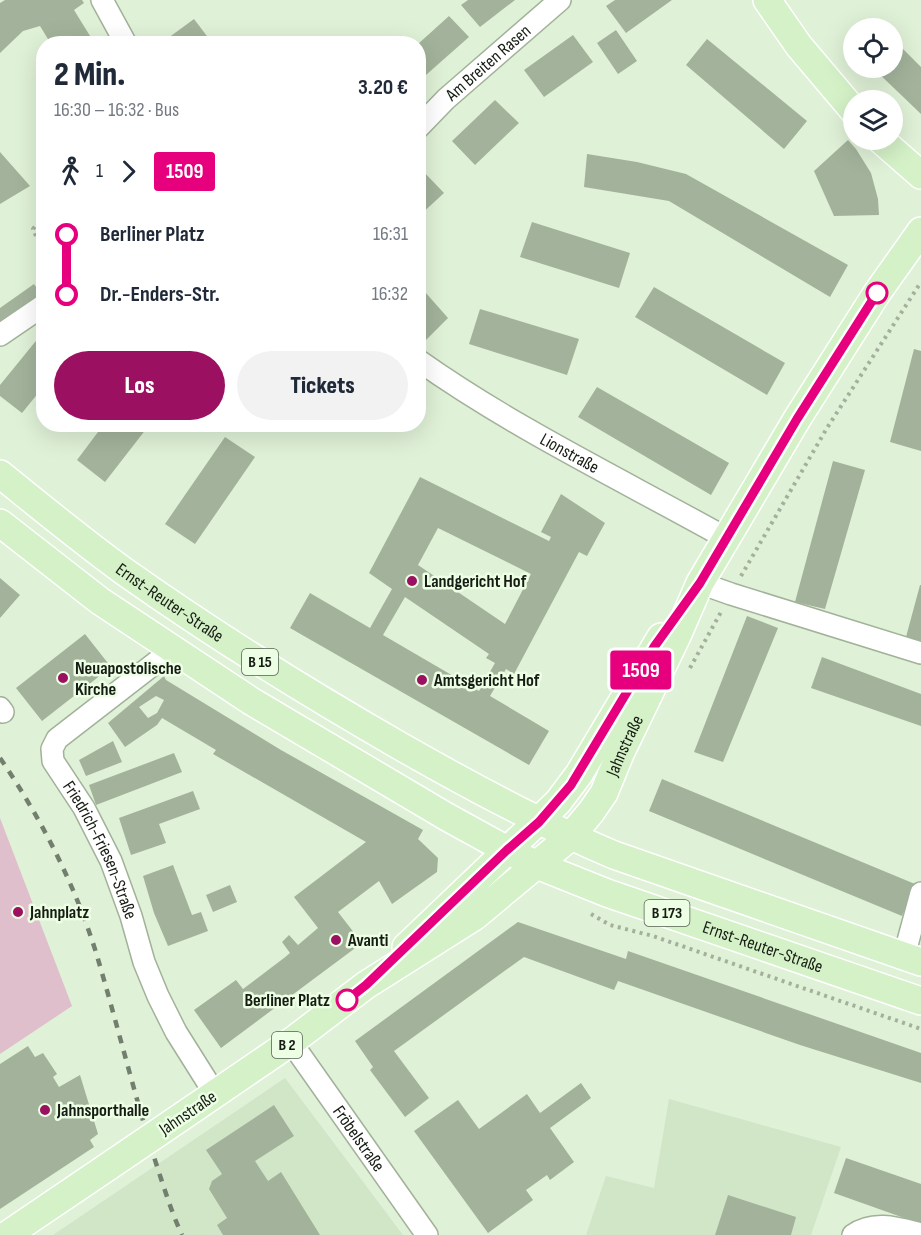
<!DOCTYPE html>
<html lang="de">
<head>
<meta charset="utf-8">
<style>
	:root { --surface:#fff; --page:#f2f2f3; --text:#1f2937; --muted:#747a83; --accent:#9b1060 }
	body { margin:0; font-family:"Sofia Sans Condensed",sans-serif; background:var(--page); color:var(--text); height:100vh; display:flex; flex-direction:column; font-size:22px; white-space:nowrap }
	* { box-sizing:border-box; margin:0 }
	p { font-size:20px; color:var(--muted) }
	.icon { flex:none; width:33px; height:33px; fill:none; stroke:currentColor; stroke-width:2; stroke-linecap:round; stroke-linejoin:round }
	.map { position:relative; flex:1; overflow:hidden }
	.sheet { position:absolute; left:36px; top:36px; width:390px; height:396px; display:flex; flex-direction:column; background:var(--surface); border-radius:24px; box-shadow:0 6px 24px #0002 }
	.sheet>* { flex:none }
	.badge { padding:0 12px; border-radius:4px; font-size:21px; line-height:39px }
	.controls { position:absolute; left:843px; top:18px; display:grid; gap:12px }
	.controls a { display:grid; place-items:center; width:60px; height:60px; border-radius:50%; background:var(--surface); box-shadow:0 6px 24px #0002; font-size:30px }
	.map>.badge { position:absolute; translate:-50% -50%; box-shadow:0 0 0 3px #fff }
	.legs { display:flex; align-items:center; gap:9px; height:66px; padding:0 18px; font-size:20px }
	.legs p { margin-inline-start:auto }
	.headline { display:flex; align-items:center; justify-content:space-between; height:102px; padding:0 18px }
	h1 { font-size:33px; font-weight:800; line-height:45px }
	.cta { display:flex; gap:12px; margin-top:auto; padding:12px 18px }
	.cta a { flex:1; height:69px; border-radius:36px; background:var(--accent); color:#fff; font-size:24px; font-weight:800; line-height:69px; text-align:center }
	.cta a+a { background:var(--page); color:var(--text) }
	ul { padding:0 18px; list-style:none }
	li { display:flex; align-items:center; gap:21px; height:60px; font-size:22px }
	li i { display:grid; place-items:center; width:9px; height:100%; margin:0 8px; background:currentColor }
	li i::after { content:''; width:15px; height:15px; margin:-8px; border:4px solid; border-radius:50%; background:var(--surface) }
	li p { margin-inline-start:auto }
	li:first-child i { background:linear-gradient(#0000 50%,currentColor 0) }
	li:last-child i { background:linear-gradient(currentColor 50%,#0000 0) }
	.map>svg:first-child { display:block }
</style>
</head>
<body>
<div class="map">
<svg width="921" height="1235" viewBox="0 0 921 1235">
	<rect width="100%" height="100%" fill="#dff1d7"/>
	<path fill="#d0e6c6" d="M285 1078 403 1235H53Z
		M669 1099 841 1147 811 1235H586L606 1176 654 1188Z"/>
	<path fill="#dfbfcc" d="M0 818 72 1006 0 1054Z"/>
	<path fill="#a3b39b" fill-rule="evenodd" d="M5 0H82L84 3 74 10 95 44H51L40 26 23 31 0 53V3Z
		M468 0H515L480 27 461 5Z
		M615 0H672L626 33 606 6Z
		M449 16 469 37 418 82V44Z
		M194 19 213 44H167L164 41Z
		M616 30 637 61 618 74 597 43Z
		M573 35 593 62 544 97 524 70Z
		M707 39 807 121 784 149 686 65Z
		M895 41 921 67V114L873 68H892V44Z
		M495 100 519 123 475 165 452 141Z
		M848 140 856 149 871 173 878 199 879 215 834 216 814 171Z
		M0 152 30 186 0 204Z
		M587 154 637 162 686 174 848 265 830 297 669 201 584 187Z
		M421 169 444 193 418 217V171Z
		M532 222 630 253 619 288 520 257Z
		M34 284 43 297 0 328V308Z
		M418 284 448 318 426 340 418 332Z
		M654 287 785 363 767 395 635 317Z
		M480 309 579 339 567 375 469 344Z
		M44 331V386L22 413 0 396V385Z
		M914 349 921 351V451L890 442Z
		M597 387 729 463 711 495 578 417Z
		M104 424H150L105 482 77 460Z
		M225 437 255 457 195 544 165 524Z
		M833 461 865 470 825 609 795 602Z
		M420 477 549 541 551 537 541 532 561 494 605 523 587 556 579 552 514 674 506 669 490 696 549 731 529 765 290 628 310 593 370 628 392 589 369 573ZM438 528 531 574 505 624 418 565ZM405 597 489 654 486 658 495 663 479 691 383 635Z
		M0 578 20 595 0 618Z
		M920 585H921V641L906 637Z
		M747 616 778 628 723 762 694 752Z
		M85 634 111 667 42 721 16 688Z
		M822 657 921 694V726L811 688Z
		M164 676 166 680 281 750 423 830 418 839 438 858 437 872 392 904 379 881 338 912 362 943 221 1048 194 1010 236 980 243 989 284 958 290 953 282 942 289 935 298 945 318 928 294 897 366 842 213 754 216 750 162 718 157 725 125 747 108 723ZM156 696 164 700 157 713 148 718 139 707Z
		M113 741 122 762 86 776 79 760Z
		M174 753 182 772 96 805 89 785Z
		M662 779 915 884 902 916 649 811Z
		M193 791 200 809 159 824 166 843 131 855 119 818Z
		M173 865 192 915 201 912 208 931 168 946 154 913 143 876Z
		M230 885 237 902 213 912 206 895Z
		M518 922 626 959 628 951 921 1053V1083L800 1045 618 981 614 990 524 957 394 1051 429 1098 405 1117 370 1070 373 1067 355 1041Z
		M28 1046 35 1057 43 1053 57 1074 53 1077 59 1087 80 1075 98 1134 90 1140 94 1147 0 1209V1064Z
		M581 1083 591 1098 550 1128 574 1162 550 1180 547 1175 526 1190 533 1200 488 1233 414 1131 458 1100 479 1129 527 1094 540 1113Z
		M274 1105 294 1136 255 1161 268 1181 281 1172 320 1235H223L217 1225 227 1218 209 1189 212 1181 222 1174 206 1150Z
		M846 1158 921 1184V1224L834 1193Z
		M728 1195 796 1217 791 1235H715Z"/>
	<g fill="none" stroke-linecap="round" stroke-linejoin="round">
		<defs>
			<g id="minor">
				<path d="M102 0 126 44"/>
				<path id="s1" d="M418 128 446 99 560 0"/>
				<path d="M0 335 44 305"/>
				<path id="s2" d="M418 360C514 428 624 481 726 538"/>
				<path d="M700 583 731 594 921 653"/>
				<path id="s3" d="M172 650 57 739 52 749 53 761 84 808 111 861 131 916 144 962 158 996 176 1032 215 1094"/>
				<path d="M0 708 3 712"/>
				<path d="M904 956 921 893"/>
				<path id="s4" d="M291 1042 427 1235"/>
				<path d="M853 1235C874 1220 898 1228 921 1234"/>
			</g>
			<g id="major">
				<path d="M767 0 799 46 854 111"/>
				<path d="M881 140 921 175"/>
				<path id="s5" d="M0 474C41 507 82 541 125 572 214 635 306 692 400 746 470 786 540 824 614 855L921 962"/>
				<path id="s6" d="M0 523 100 601 251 701 447 817 507 850 537 865 607 893 921 1001"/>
				<path d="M406 947 558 802 579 774 661 637"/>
				<path id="s7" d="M187 1113 291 1042 366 985 475 916 570 837 591 812 604 793 620 754 677 636 700 583 797 419 877 293 921 231"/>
				<path d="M7 1235 109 1166"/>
			</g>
		</defs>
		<use href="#minor" stroke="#a2b29a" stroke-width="24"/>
		<use href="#major" stroke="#fff" stroke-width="30"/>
		<path stroke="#a3b19c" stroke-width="4" stroke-dasharray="3 4.5" stroke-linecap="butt" d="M44 215 33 229 38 241 44 247
			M741 576 827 428 921 282
			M690 668 721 612
			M591 914 610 925 653 936 921 1029"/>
		<use href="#minor" stroke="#fff" stroke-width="21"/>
		<use href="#major" stroke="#d4f1c7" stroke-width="27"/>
		<path stroke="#737f6e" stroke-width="4.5" stroke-dasharray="8 8" stroke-linecap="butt" d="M0 758C43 821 79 892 100 966 118 1028 134 1092 153 1154 162 1181 170 1209 182 1235"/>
		<defs>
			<path id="major-bridge" d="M109 1166 187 1113"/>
		</defs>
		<use href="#major-bridge" stroke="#fff" stroke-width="30" stroke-linecap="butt"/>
		<use href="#major-bridge" stroke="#d4f1c7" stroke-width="27"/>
	</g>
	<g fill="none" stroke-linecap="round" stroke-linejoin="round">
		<defs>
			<path id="line-1" d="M347 1000 366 985 507 850 539 822 571 785 654 647 700 583 797 419 877 293"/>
		</defs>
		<use href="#line-1" stroke="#fff" stroke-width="14"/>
		<use href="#line-1" stroke="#e6007e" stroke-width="9"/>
	</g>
	<g fill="#fff" stroke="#e6007e" stroke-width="3">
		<circle cx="877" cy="293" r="10"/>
		<circle cx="347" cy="1000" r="10"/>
	</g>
	<g fill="#9b1060" stroke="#ecfee4" stroke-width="2">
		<circle cx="412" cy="581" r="6"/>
		<circle cx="63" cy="678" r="6"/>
		<circle cx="422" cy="680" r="6"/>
		<circle cx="18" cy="912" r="6"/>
		<circle cx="336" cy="940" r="6"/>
		<circle cx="45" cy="1110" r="6"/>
	</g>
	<g text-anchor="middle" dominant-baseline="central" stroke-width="5" stroke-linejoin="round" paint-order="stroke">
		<g fill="#ecfee4" stroke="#566052" stroke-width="1.5">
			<rect x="242" y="649" width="36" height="26" rx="4.5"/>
			<rect x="644.5" y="900" width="45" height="26" rx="4.5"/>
			<rect x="272" y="1032" width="30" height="26" rx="4.5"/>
		</g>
		<g font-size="16" font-weight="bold" fill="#161c13">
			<text x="260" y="662">B 15</text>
			<text x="667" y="913">B 173</text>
			<text x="287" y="1045">B 2</text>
		</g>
		<g font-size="18" fill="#161c13" stroke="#ecfee4">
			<text stroke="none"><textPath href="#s1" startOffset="96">Am Breiten Rasen</textPath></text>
			<text stroke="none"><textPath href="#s2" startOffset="178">Lionstraße</textPath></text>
			<text stroke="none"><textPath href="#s5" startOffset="213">Ernst-Reuter-Straße</textPath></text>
			<text stroke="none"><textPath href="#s7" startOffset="580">Jahnstraße</textPath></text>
			<text stroke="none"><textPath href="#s3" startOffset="270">Friedrich-Friesen-Straße</textPath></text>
			<text stroke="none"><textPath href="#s6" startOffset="878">Ernst-Reuter-Straße</textPath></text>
			<text transform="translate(188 1113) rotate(-34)">Jahnstraße</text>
			<text stroke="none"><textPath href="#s4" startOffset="118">Fröbelstraße</textPath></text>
		</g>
		<g font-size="18" font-weight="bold" fill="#161c13" stroke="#ecfee4" text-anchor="start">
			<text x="424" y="581">Landgericht Hof</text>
			<text x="75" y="668">Neuapostolische<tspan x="75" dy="21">Kirche</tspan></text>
			<text x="434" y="680">Amtsgericht Hof</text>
			<text x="30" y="912">Jahnplatz</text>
			<text x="348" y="940">Avanti</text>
			<text x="57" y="1110">Jahnsporthalle</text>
		</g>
		<g font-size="18" font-weight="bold" fill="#161c13" stroke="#ecfee4" text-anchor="end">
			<text x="330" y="1000">Berliner Platz</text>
		</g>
	</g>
</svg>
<div class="controls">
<a><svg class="icon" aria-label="locate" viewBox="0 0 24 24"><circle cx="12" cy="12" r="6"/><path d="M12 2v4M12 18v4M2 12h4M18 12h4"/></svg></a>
<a><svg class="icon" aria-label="layers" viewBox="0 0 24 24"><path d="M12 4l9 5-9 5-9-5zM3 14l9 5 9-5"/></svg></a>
</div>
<b class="badge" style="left:641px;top:670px;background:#e6007e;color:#fff">1509</b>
<section class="sheet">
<div class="headline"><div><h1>2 Min.</h1><p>16:30 – 16:32 · Bus</p></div><b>3.20 €</b></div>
<div class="legs"><svg class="icon" aria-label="walk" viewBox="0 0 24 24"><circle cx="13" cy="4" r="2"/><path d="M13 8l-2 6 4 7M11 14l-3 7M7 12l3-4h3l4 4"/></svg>1<svg class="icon" aria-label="forward" viewBox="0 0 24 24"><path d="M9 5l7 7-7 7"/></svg><b class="badge" style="background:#e6007e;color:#fff">1509</b></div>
<ul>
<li><i style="color:#e6007e"></i><b>Berliner Platz</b><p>16:31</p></li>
<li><i style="color:#e6007e"></i><b>Dr.-Enders-Str.</b><p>16:32</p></li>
</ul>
<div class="cta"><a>Los</a><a>Tickets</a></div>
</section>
</div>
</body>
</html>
